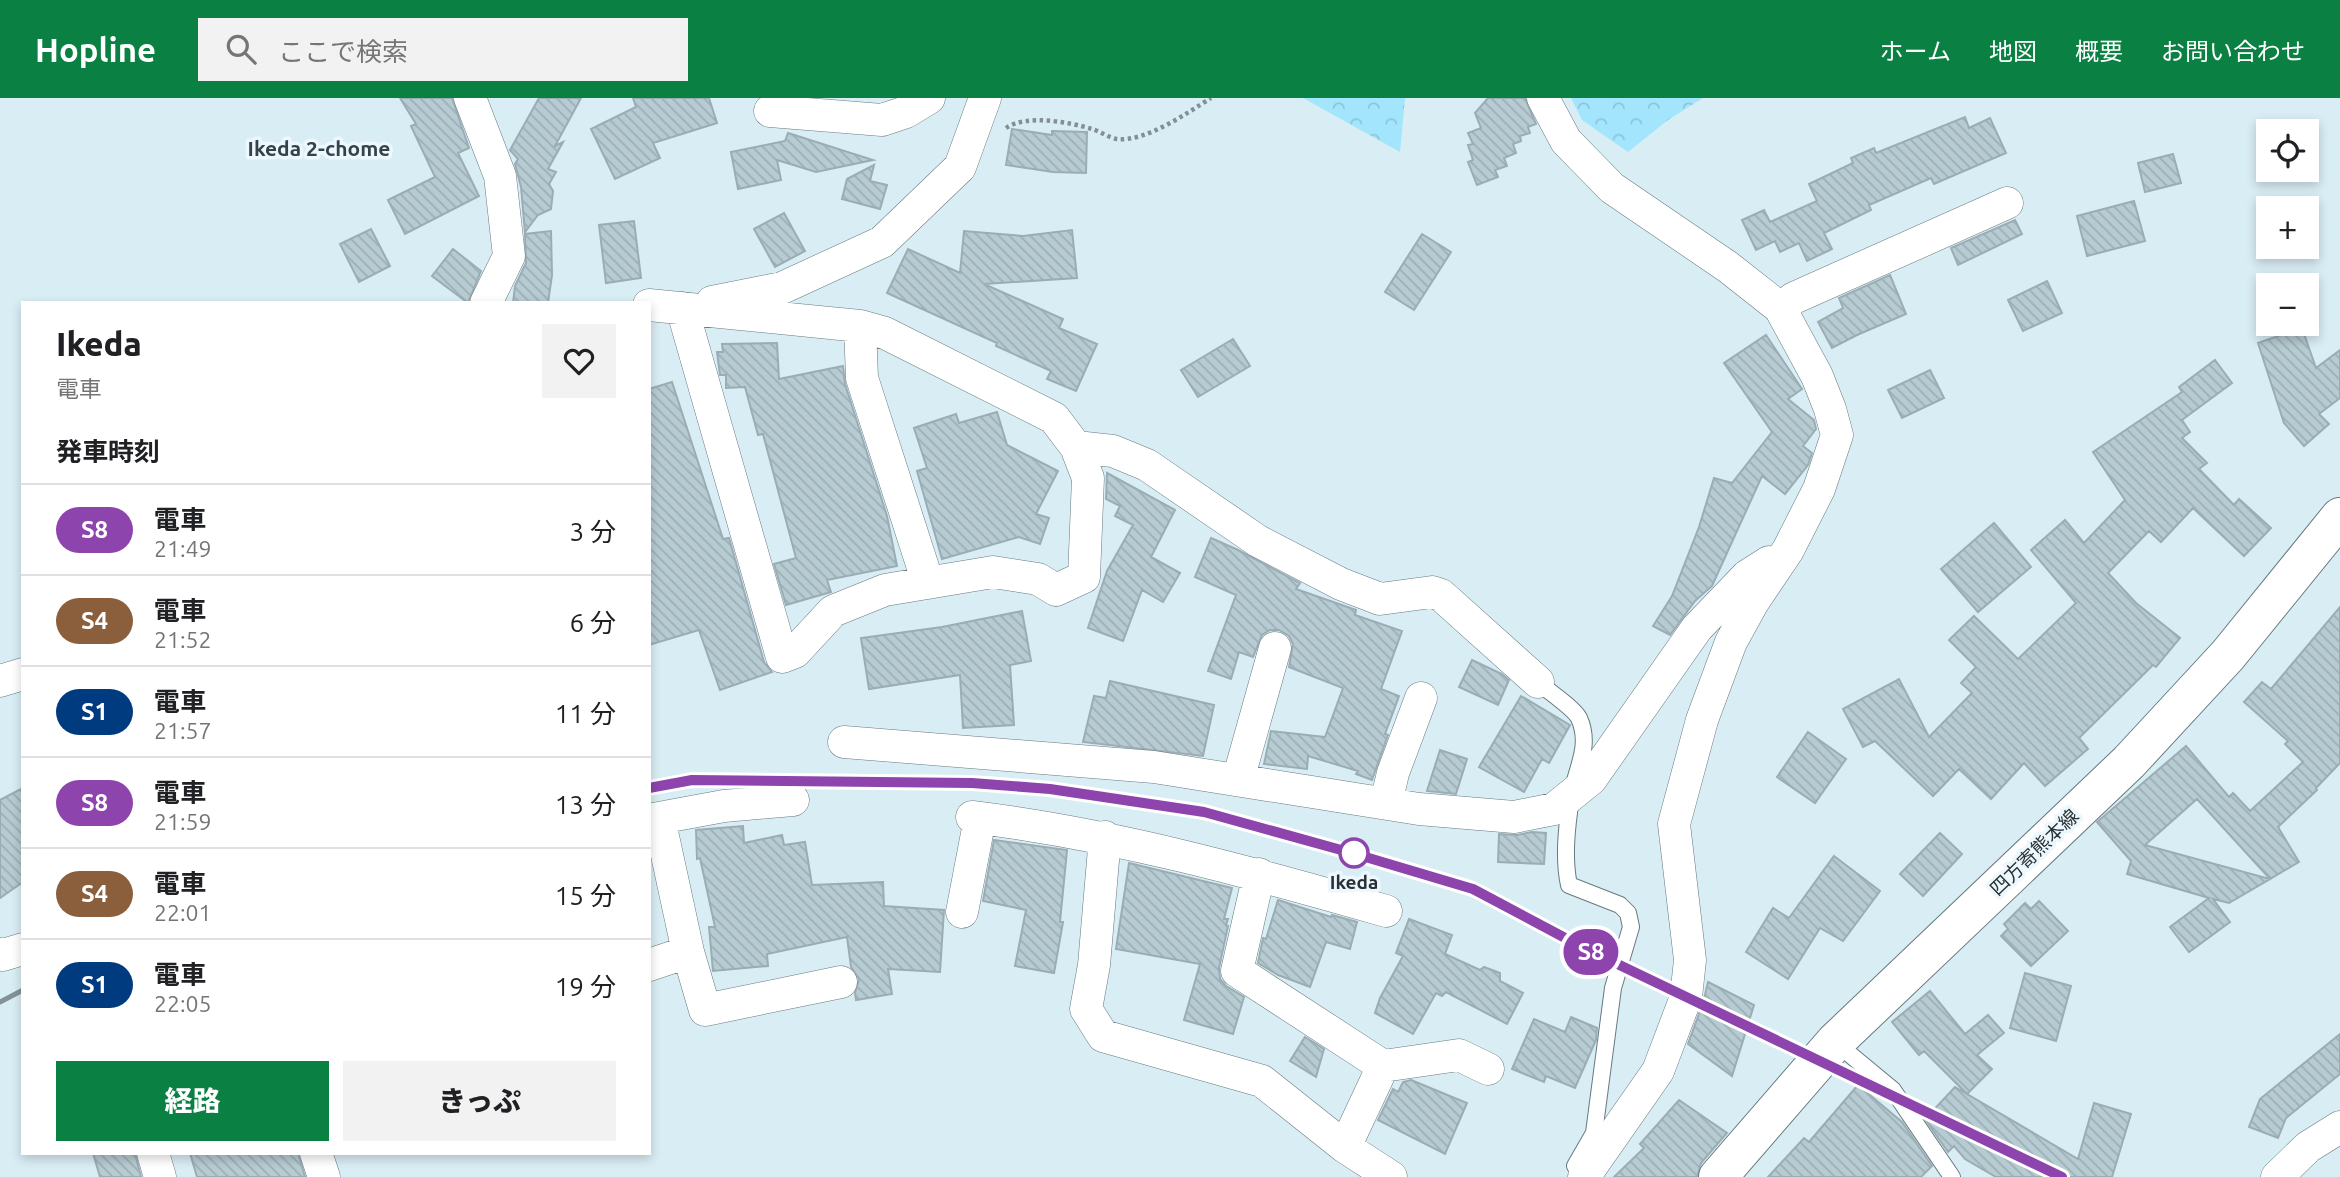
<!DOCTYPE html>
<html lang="ja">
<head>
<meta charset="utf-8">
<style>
	:root { --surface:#fff; --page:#f2f2f2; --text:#202124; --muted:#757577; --line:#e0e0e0; --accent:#0b8043 }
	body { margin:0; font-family:Ubuntu,"Noto Sans JP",sans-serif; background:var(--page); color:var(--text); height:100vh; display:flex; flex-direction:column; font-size:26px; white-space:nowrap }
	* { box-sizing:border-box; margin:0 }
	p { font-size:23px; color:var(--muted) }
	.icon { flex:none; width:38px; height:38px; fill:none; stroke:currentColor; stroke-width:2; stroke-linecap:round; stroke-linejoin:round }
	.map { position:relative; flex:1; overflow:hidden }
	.side { position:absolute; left:21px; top:203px; width:630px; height:854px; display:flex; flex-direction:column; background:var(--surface); border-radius:0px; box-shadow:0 4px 10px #0003 }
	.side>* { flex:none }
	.badge { padding:0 14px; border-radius:23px; font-size:24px; line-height:46px }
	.buttons { position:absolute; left:2256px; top:21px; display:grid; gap:14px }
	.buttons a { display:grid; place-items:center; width:63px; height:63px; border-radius:0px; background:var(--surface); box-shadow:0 4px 10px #0003; font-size:35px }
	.map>.badge { position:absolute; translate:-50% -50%; box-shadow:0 0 0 4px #fff }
	h2 { padding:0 35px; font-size:26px; line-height:63px }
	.round { display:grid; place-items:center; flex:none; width:74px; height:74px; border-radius:0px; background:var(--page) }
	.summary { display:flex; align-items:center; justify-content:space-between; height:119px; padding:0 35px }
	h1 { font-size:33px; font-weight:800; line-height:52px }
	.cta { display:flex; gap:14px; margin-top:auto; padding:14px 35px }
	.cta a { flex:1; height:80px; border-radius:0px; background:var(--accent); color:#fff; font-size:28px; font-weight:800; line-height:80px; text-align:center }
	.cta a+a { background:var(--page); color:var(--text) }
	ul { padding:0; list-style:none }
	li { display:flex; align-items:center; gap:21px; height:91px; padding:0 35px; border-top:2px solid var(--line) }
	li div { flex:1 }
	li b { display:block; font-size:26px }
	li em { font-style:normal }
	li .badge { min-width:77px; font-weight:700; text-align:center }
	header { display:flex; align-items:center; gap:42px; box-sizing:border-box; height:98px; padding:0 35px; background:var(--accent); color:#fff }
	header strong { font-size:33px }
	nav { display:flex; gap:38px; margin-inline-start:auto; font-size:24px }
	.search { width:490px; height:63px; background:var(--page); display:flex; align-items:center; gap:18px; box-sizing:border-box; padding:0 24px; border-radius:0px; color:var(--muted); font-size:26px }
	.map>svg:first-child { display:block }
</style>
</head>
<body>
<header>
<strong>Hopline</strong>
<div class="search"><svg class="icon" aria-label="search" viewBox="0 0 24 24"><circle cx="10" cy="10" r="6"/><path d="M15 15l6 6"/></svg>ここで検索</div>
<nav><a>ホーム</a><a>地図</a><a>概要</a><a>お問い合わせ</a></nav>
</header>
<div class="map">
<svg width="2340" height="1079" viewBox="0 0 2340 1079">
	<defs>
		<pattern id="forest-crowns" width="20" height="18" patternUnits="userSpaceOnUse" patternTransform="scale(1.75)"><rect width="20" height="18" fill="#a3e5fd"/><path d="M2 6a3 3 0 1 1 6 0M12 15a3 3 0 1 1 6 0" fill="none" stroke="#8cc5d9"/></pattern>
		<pattern id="building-back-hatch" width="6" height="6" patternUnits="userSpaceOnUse" patternTransform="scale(1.75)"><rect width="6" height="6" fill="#b7cbd2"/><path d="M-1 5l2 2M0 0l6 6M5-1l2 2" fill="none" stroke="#9dafb5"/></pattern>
	</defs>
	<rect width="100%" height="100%" fill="#d9edf4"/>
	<path fill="url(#forest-crowns)" d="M1303 0H1405L1400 54Z
		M1571 0H1703L1668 22 1628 54 1582 22Z"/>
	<path fill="url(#building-back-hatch)" stroke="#9aadb5" stroke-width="2" d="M400 0H452L469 50 458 55 479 98 405 136 388 102 435 79 411 28 416 26Z
		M539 0H581L555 48 563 44 548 71 556 74 549 86 553 93 551 111 538 117 525 134 521 89 515 66 518 61 510 52Z
		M633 0H709L717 25 653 45 660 60 615 81 591 31 636 9Z
		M1488 0H1525L1536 26 1528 29 1530 35 1520 38 1521 43 1513 46 1516 55 1504 60 1507 68 1495 72 1498 79 1477 87 1468 64 1473 62 1468 47 1473 46 1468 35 1481 30 1475 15Z
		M1965 19 1969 30 1990 20 2006 55 1934 86 1931 80 1869 107 1871 112 1824 135 1832 151 1807 163 1799 145 1780 154 1775 143 1756 152 1742 122 1764 112 1770 124 1817 103 1809 86 1853 65 1851 60 1874 50 1876 55Z
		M1012 31 1052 37V33L1087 34 1086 75 1053 74 1006 67Z
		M788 35 873 62 816 74 777 62 781 82 738 91 731 54 785 43Z
		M2173 56 2181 85 2145 94 2138 65Z
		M874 67 870 83 887 87 880 111 842 101 847 81Z
		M2134 103 2145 143 2087 158 2077 118Z
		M784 115 805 153 775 169 754 131Z
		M2015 122 2022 136 1958 167 1951 150Z
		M634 123 641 180 606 185 599 127Z
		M371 131 390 168 359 184 340 146Z
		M1072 132 1077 180 984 186 1063 221 1059 230 1097 246 1076 293 1047 281 1051 273 996 248 997 245 887 195 908 151 960 175 964 133 1023 138Z
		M551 133 552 177 548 205H513L515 188 526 165 525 136Z
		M1422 136 1451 154 1414 212 1385 194Z
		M453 151 481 173 468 205 432 178Z
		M1890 177 1906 216 1857 237 1832 250 1818 224 1843 210 1839 200Z
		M2047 183 2062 215 2023 233 2008 202Z
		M2302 230 2316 270 2340 252V300L2319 316 2329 326 2304 348 2284 325 2258 245Z
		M1766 237 1802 291 1788 301 1814 322 1816 331 1803 348 1812 355 1808 367 1785 396 1762 378 1712 488 1695 503 1670 537 1653 528 1672 498 1699 429 1714 380 1732 385 1772 334 1724 265Z
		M1233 241 1250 268 1198 299 1181 272Z
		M777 245 779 281 843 268 845 286 887 418 897 468 827 482 831 494 786 507 774 466 796 460 763 336 758 337 745 289 726 290V277H720L717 254H723L722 246Z
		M2215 262 2232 285 2182 322 2190 334 2182 340 2207 365 2199 371 2234 407 2239 401 2271 430 2244 458 2193 410 2161 444 2149 433 2108 475 2136 505 2180 540 2156 569 2153 567 2079 640 2088 651 2045 688 2024 665 1991 701 1959 671 1933 698 1875 643 1863 649 1843 611 1899 581 1929 639 1972 595 1961 585 1976 569 1949 542 1974 518 2018 561 2076 505 2031 452 2065 422 2084 445 2125 402 2093 354 2182 294 2179 289Z
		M1930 272 1944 300 1902 320 1888 292Z
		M672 284 723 441 729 440 764 564 772 574 720 592 699 532 649 547V291Z
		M997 314 1007 347 1058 373 1036 416 1049 420 1040 446 1019 439 942 461 917 373 927 370 914 330 956 316 959 325Z
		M1107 375 1175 412 1151 459 1180 475 1163 504 1142 492 1123 543 1088 530 1107 473 1133 427 1115 418 1120 408 1106 401Z
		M1994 425 2031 469 1978 514 1941 471Z
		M1211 440 1238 452 1300 485 1296 491 1356 512 1355 517 1402 533 1381 591 1399 598 1385 636 1388 637 1372 682 1356 676 1358 673 1308 658 1307 671 1264 666 1271 633 1325 639 1343 590 1289 569 1293 546 1289 538 1279 532H1270L1262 537 1253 559 1239 554 1231 581 1208 573 1236 497 1195 479Z
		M2340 509V665L2316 690 2317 692 2278 729 2299 764 2270 781 2197 701 2145 747 2270 781 2229 805 2213 801 2230 824 2189 854 2170 829 2209 800 2127 776 2131 763 2097 724 2186 648 2229 699 2233 695 2250 713 2303 664 2285 646 2288 643 2244 604 2262 584 2271 591Z
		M1022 513 1031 563 1010 567 1014 627 963 630 960 577 869 591 861 540 942 529Z
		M1472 562 1502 576 1509 582 1498 607 1459 589Z
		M1110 583 1214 607 1203 658 1083 644 1094 598 1106 600Z
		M1521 598 1570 627 1549 665 1542 661 1524 694 1479 669Z
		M1808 634 1846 661 1815 705 1777 679Z
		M1440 652 1467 661 1456 696 1427 693Z
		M23 690V784L0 800V702Z
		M743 728 744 745 782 737 784 747 805 744 812 787 883 784 884 808 944 812 940 874 888 871 892 896 856 902 855 895 859 881 851 869 847 839 767 856 768 868 713 873 709 829H715L700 760 697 761 696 732Z
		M1532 734 1546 735 1544 766 1498 764 1499 736 1517 737Z
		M1940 735 1962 756 1923 798 1900 776Z
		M994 742 1067 752 1060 824H1063L1054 875 1015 868 1026 812 983 803Z
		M1834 758 1880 793 1843 843 1820 830 1788 881 1746 854 1773 810 1789 820Z
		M1129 765 1232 790 1224 821H1228L1226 827 1228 828 1219 870 1220 881 1226 888 1244 899 1233 936 1184 922 1200 866 1116 851Z
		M1278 802 1331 819 1332 817 1357 824 1350 851 1326 844 1310 889 1278 877 1258 865 1263 840 1266 841Z
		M2039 803 2068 833 2031 868 2001 838 2008 831 2004 826 2025 805 2031 811Z
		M1409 821 1452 837 1445 856 1480 872 1484 869 1500 875V883L1523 895 1507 926 1446 894 1442 898 1436 895 1413 936 1375 915 1380 900 1403 858 1396 855Z
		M2025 875 2071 888 2056 943 2010 930Z
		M1708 884 1754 907 1732 978 1688 946 1703 905Z
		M1930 893 1965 936 1988 917 2004 935 1977 957 1992 971 1967 996 1924 953 1919 957 1892 924Z
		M1571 919 1597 930 1596 942 1575 990 1546 978 1544 984 1512 971 1534 921 1565 934Z
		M2340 936V976L2286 1020 2278 1040 2249 1029 2260 1001Z
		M1305 939 1324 951 1316 979 1290 963Z
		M1411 982 1467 1005 1445 1056 1378 1022 1393 991 1398 994 1403 984Z
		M1858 987 1902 1024 1932 1068 1921 1079H1768L1804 1040 1809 1044Z
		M1955 989 2078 1061 2094 1005 2131 1016 2112 1079H1996L1965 1061 1954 1048 1948 1054 1925 1021Z
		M1679 1002 1727 1035 1701 1065 1697 1079H1614L1644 1050 1640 1046Z
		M93 1055H135L141 1079H100Z
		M190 1055H298L305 1079H197Z"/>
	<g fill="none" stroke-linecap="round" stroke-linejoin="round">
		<defs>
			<path id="lane" d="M1538 584C1548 593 1574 610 1579 620 1592 649 1575 672 1571 700 1567 727 1563 760 1569 787L1620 807 1628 815 1631 829 1613 890 1594 1035 1575 1068
				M1835 944 1893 992 1952 1079"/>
			<path id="street" d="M470 0 500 78 509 158 486 205
				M1543 0 1566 43 1612 90 1728 169 1780 210 1817 278 1830 311 1837 337 1819 391 1788 452 1753 504 1731 544 1702 622 1674 726 1690 862 1686 899 1658 973 1584 1079
				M770 13 882 22 906 14 929 0
				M712 204 782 190 882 144 960 69 985 0
				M649 207 860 228 885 235 1054 320 1076 349 1088 380 1084 479 1056 492 1038 481 993 474 885 492 833 513 795 554 782 559 682 210
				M1780 210 1794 200 2007 105
				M860 228 862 280 928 485
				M1076 349 1113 353 1147 367 1258 443 1341 486 1380 501 1432 494 1441 497 1538 584
				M0 583 23 576
				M844 644 1154 669 1419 711 1514 719 1554 711 1591 681 1697 530 1747 478 1769 464
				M1238 682 1275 550
				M1386 705 1393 675 1421 600
				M972 719C1113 736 1250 774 1386 813
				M659 720 724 708 793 702
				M649 722 659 720 688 854 705 912 841 884
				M1105 739 1094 867 1086 911 1103 938 1262 983 1345 1049 1391 1079
				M1259 776 1237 873 1383 968 1459 957 1488 971
				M962 814 980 720
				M0 856 3 857 23 851
				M649 867 688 854
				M1345 1049 1383 968
				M153 1055 160 1079
				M316 1055 324 1079
				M2277 1079 2308 1049 2340 1029"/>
			<path id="secondary" d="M1718 1079 1835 944 2129 664 2228 557 2340 419"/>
		</defs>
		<use href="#lane" stroke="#687a80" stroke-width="18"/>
		<use href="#street" stroke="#687a80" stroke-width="33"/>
		<use href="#secondary" stroke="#687a80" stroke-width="40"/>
		<path stroke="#829095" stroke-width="4.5" stroke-dasharray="3.5 3.5" stroke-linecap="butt" d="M1006 30C1026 16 1069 24 1092 31 1100 33 1109 40 1117 41 1146 44 1187 15 1211 0"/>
		<use href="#lane" stroke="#fff" stroke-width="16"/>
		<use href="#street" stroke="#fff" stroke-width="32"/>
		<use href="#secondary" stroke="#fff" stroke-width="38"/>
		<path stroke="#849297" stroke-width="5" d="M649 690 692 682 972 685 1050 691 1204 714 1473 791 1584 850
			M0 904 23 892"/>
	</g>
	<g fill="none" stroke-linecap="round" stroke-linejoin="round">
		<defs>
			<path id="line" d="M649 690 692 682 972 685 1050 691 1204 714 1352 755 1473 791 1584 850 2062 1079"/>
		</defs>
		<use href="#line" stroke="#fff" stroke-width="16"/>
		<use href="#line" stroke="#8e44ad" stroke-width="10"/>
	</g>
	<circle fill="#fff" stroke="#8e44ad" stroke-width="3.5" cx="1354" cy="755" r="14"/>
	<g text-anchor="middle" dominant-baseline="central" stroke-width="7" stroke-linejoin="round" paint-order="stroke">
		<g font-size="19" fill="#293134" stroke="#ecf8fd">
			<text transform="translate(2034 754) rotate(-44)">四方寄熊本線</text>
		</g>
		<g font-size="19" font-weight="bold" fill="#293134" stroke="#ecf8fd">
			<text x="1354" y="784">Ikeda</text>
		</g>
		<g font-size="21" font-weight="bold" fill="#324349" stroke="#ecf8fd">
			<text x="319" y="50">Ikeda 2-chome</text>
		</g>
	</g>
</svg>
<div class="buttons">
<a><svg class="icon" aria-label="locate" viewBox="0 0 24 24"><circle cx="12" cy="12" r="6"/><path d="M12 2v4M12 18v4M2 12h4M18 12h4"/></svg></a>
<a>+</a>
<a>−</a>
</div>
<b class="badge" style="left:1591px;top:854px;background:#8e44ad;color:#fff">S8</b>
<section class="side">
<div class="summary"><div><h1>Ikeda</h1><p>電車</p></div><a class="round"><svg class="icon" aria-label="heart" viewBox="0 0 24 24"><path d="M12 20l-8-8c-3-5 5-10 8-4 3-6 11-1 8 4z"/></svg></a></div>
<h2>発車時刻</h2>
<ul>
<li><span class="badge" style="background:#8e44ad;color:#fff">S8</span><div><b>電車</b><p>21:49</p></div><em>3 分</em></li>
<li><span class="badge" style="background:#8b5e3c;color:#fff">S4</span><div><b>電車</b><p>21:52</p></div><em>6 分</em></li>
<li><span class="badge" style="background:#003b80;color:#fff">S1</span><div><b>電車</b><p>21:57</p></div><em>11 分</em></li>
<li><span class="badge" style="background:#8e44ad;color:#fff">S8</span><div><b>電車</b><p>21:59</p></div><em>13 分</em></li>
<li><span class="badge" style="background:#8b5e3c;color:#fff">S4</span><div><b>電車</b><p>22:01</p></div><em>15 分</em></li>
<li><span class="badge" style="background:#003b80;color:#fff">S1</span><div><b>電車</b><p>22:05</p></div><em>19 分</em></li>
</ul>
<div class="cta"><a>経路</a><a>きっぷ</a></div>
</section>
</div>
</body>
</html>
